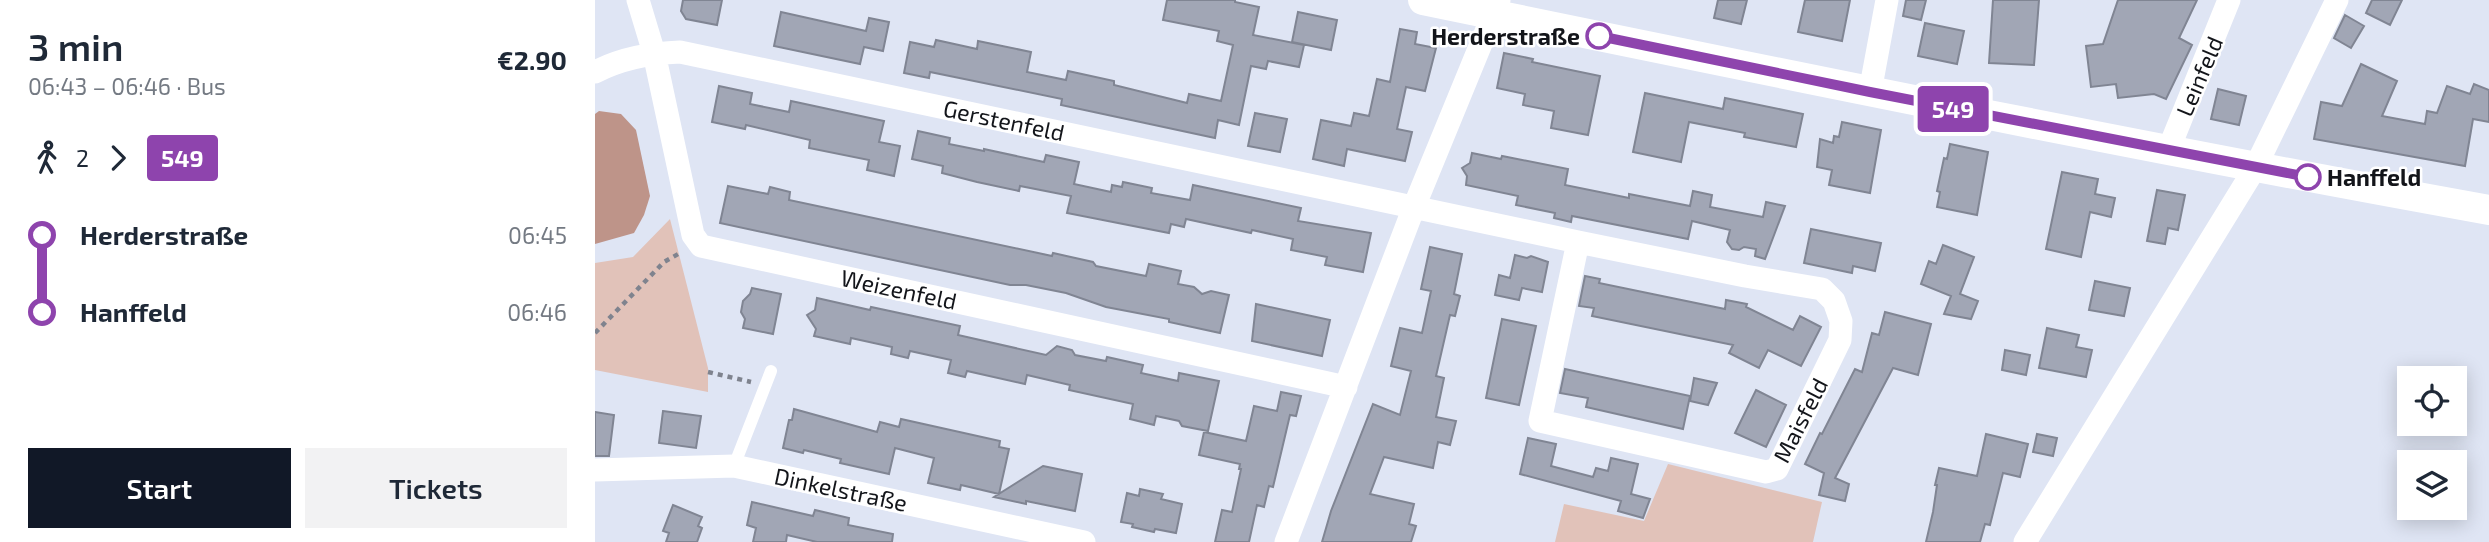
<!DOCTYPE html>
<html lang="en">
<head>
<meta charset="utf-8">
<style>
	:root { --surface:#fff; --page:#f2f2f3; --text:#1f2937; --muted:#747a83; --accent:#111827 }
	body { margin:0; font-family:"Exo 2",sans-serif; background:var(--page); color:var(--text); height:100vh; display:flex; flex-direction:column; font-size:26px; white-space:nowrap }
	* { box-sizing:border-box; margin:0 }
	p { font-size:23px; color:var(--muted) }
	.icon { flex:none; width:38px; height:38px; fill:none; stroke:currentColor; stroke-width:2; stroke-linecap:round; stroke-linejoin:round }
	.map { position:relative; flex:1; overflow:hidden }
	.details { display:flex; flex-direction:column; background:var(--surface); width:595px }
	.details>* { flex:none }
	.badge { padding:0 14px; border-radius:5px; font-size:24px; line-height:46px }
	.controls { position:absolute; left:1802px; top:366px; display:grid; gap:14px }
	.controls a { display:grid; place-items:center; width:70px; height:70px; border-radius:0px; background:var(--surface); box-shadow:0 4px 18px #0003; font-size:35px }
	.map>.badge { position:absolute; translate:-50% -50%; box-shadow:0 0 0 4px #fff }
	.legs { display:flex; align-items:center; gap:10px; height:77px; padding:0 28px; font-size:23px }
	.legs p { margin-inline-start:auto }
	.summary { display:flex; align-items:center; justify-content:space-between; height:119px; padding:0 28px }
	h1 { font-size:38px; font-weight:600; line-height:52px }
	.cta { display:flex; gap:14px; margin-top:auto; padding:14px 28px }
	.cta a { flex:1; height:80px; border-radius:0px; background:var(--accent); color:#fff; font-size:28px; font-weight:600; line-height:80px; text-align:center }
	.cta a+a { background:var(--page); color:var(--text) }
	ul { padding:0 28px; list-style:none }
	li { display:flex; align-items:center; gap:24px; height:77px; font-size:26px }
	li i { display:grid; place-items:center; width:10px; height:100%; margin:0 9px; background:currentColor }
	li i::after { content:''; width:18px; height:18px; margin:-9px; border:5px solid; border-radius:50%; background:var(--surface) }
	li p { margin-inline-start:auto }
	li:first-child i { background:linear-gradient(#0000 50%,currentColor 0) }
	li:last-child i { background:linear-gradient(currentColor 50%,#0000 0) }
	main { display:flex; flex:1; min-height:0 }
	.map>svg:first-child { display:block }
</style>
</head>
<body>
<main>
<section class="details">
<div class="summary"><div><h1>3 min</h1><p>06:43 – 06:46 · Bus</p></div><b>€2.90</b></div>
<div class="legs"><svg class="icon" aria-label="walk" viewBox="0 0 24 24"><circle cx="13" cy="4" r="2"/><path d="M13 8l-2 6 4 7M11 14l-3 7M7 12l3-4h3l4 4"/></svg>2<svg class="icon" aria-label="forward" viewBox="0 0 24 24"><path d="M9 5l7 7-7 7"/></svg><b class="badge" style="background:#8e44ad;color:#fff">549</b></div>
<ul>
<li><i style="color:#8e44ad"></i><b>Herderstraße</b><p>06:45</p></li>
<li><i style="color:#8e44ad"></i><b>Hanffeld</b><p>06:46</p></li>
</ul>
<div class="cta"><a>Start</a><a>Tickets</a></div>
</section>
<div class="map">
<svg width="1894" height="542" viewBox="0 0 1894 542">
	<rect width="100%" height="100%" fill="#dfe5f4"/>
	<path fill="#e1c2b9" d="M75 219 113 368V392L0 370V263L38 257Z
		M1073 464 1227 502 1218 542H960L969 504 1049 521Z"/>
	<path fill="#be9489" d="M4 111 26 114 41 130 55 196 49 215 39 233 0 244V114Z"/>
	<path fill="#a1a6b5" stroke="#808593" stroke-width="2" d="M88 0H127L122 25 91 19 86 11Z
		M572 0H640V2L664 7 658 35 709 45 704 67 673 61 671 69 656 66 644 125 623 120 620 138 466 105 467 99 335 72 334 78 309 73 315 42 339 47 341 40 382 49 383 41 436 52 432 72 471 80 473 71 519 81V85L592 103 594 94 626 101 638 45 622 41 624 31 568 20Z
		M1123 0H1152L1146 24 1119 18Z
		M1210 0H1255L1247 41 1203 32Z
		M1311 0H1331L1326 20 1308 16Z
		M1398 0H1444L1439 65 1394 63Z
		M1523 0H1602L1584 38 1597 45 1571 99 1559 94 1523 98 1521 84 1496 87 1491 46 1508 44Z
		M1777 0H1807L1795 25 1771 13Z
		M186 12 271 31 274 18 294 22 288 51 269 47 265 64 179 46Z
		M703 12 742 20 736 50 697 42Z
		M1750 15 1769 26 1756 48 1739 38Z
		M1330 23 1369 31 1362 64 1323 56Z
		M805 29 822 32 820 44 841 48 830 91 811 87 802 129 817 132 810 161 752 149 749 166 718 159 726 120 756 126 759 113 774 116 782 79 795 82Z
		M909 53 938 59 937 62 1005 76 993 135 956 128 959 111 928 105 930 94 902 88Z
		M1766 64 1802 81 1787 116 1830 124 1832 111 1842 113 1852 86 1875 94 1879 84 1894 90V122L1878 119 1870 166 1719 139 1726 102 1747 106Z
		M124 86 157 93 155 104 194 112 196 101 289 121 284 142 305 146 299 176 272 170 274 160 214 148 215 140 151 125 150 129 117 122Z
		M1623 89 1651 96 1644 125 1616 119Z
		M1050 93 1128 109 1130 98 1208 114 1201 147 1149 137 1150 133 1094 122 1086 162 1038 152Z
		M660 113 692 119 685 152 653 146Z
		M1247 122 1286 130 1275 193 1234 185 1237 170 1222 167 1225 139 1238 143 1239 136 1244 137Z
		M323 131 355 138 354 144 389 151V149L449 162 451 155 484 162 479 184 516 192 517 185 527 187 528 182 557 188 556 193 595 200 598 185 706 208 703 221 776 233 768 272 730 265 732 257 696 250 698 239 657 230 656 233 591 219 589 227 576 224 574 233 472 213 476 196 425 186 424 191 382 182 347 173 348 166 317 159Z
		M1355 144 1393 152 1382 215 1342 207 1345 192 1342 191 1349 158 1352 159Z
		M877 153 906 159 907 156 973 169 970 185 1034 198V194L1095 206 1098 191 1117 195 1115 207 1168 217 1171 202 1190 206 1170 259 1160 256 1161 249 1149 247 1144 250 1137 249 1132 242 1135 230 1097 221 1093 239 977 216 976 222 959 218 960 213 921 205 923 196 871 185 872 176 867 168 875 163Z
		M1467 172 1503 179 1500 194 1520 198 1516 217 1495 212 1486 257 1451 249Z
		M133 186 173 194 175 187 195 192 194 200 457 256 458 253 498 262 501 266 551 276 554 264 586 271 583 284 599 287 607 294 616 291 634 295 625 333 574 322V319L511 307 471 293 431 285H415L125 223Z
		M1562 190 1590 195 1583 230 1573 228 1570 244 1552 241Z
		M1216 229 1286 243 1280 271 1258 266 1257 273 1209 263Z
		M1348 245 1379 257 1365 294 1383 301 1376 319 1349 314 1356 296 1326 284 1334 261 1341 264Z
		M835 247 867 254 859 294 865 296 860 316 855 315 841 376 849 378 841 417 861 421 855 445 843 442 838 468 789 457 775 494 819 504 814 524 821 526 816 542H727L736 511 778 404 805 415 816 371 796 366 805 328 827 333 836 291 826 289Z
		M920 255 932 258 936 256 953 262 947 292 927 288 924 300 900 295 904 275 915 278Z
		M990 276 1005 279 1004 283 1130 309 1131 300 1152 304 1151 307 1198 330 1205 316 1226 327 1206 366 1173 350 1164 368 1134 353 1138 345 997 316 999 308 984 306Z
		M1500 281 1535 288 1529 316 1494 310Z
		M157 288 186 294 178 334 148 328 150 319 146 312 148 301 155 294Z
		M222 298 275 310 276 307 365 326 363 335 451 355 462 346 477 350 480 355 511 361 512 357 548 365 546 373 583 381 584 373 624 381 613 431 587 426 584 421 561 416 559 425 535 419 538 404 474 390 475 385 432 375 430 384 372 371 370 377 353 373 356 360 315 351 313 358 296 354 297 347 256 338 255 344 219 336 221 329 212 315 220 310Z
		M661 304 735 320 727 356 657 341Z
		M1290 312 1336 324 1323 375 1298 368 1240 478 1254 484 1250 501 1224 495 1229 473 1210 464 1225 433 1227 434 1260 369 1267 372 1277 333 1284 335Z
		M907 319 941 326 924 405 891 398Z
		M1452 328 1484 335 1481 347 1497 350 1491 377 1444 368Z
		M1410 350 1435 355 1431 375 1407 370Z
		M970 369 1095 396 1088 429 991 407 993 398 965 393Z
		M1099 378 1122 383 1113 405 1095 401Z
		M1161 390 1191 405 1171 447 1140 433Z
		M686 392 706 396 701 416 695 415 678 487 674 486 669 507 662 505 654 542H620L627 510 637 512 646 469H644L645 464 604 455 609 432 651 441 659 406 682 411Z
		M199 409 282 432 285 422 304 427 306 419 405 441 404 447 414 449 404 494 366 485 365 490 333 483 339 458 300 448 294 474 245 463 246 459 209 450 208 453 188 448 194 420H197Z
		M68 411 106 416 101 448 64 443Z
		M0 412 19 415 14 456H0Z
		M1391 434 1433 444 1425 477 1408 473 1395 525 1390 524 1385 542H1331L1338 512 1342 485H1340L1344 468 1382 476Z
		M1442 434 1462 438 1458 456 1438 452Z
		M933 438 961 444 956 466 998 477 1001 468 1013 471 1016 458 1043 464 1036 494 1055 499 1048 518 1023 511 1026 501 925 474Z
		M448 466 487 474 480 511 431 501V504L399 497Z
		M545 489 568 494 566 499 587 504 581 533 560 529 559 532 537 527 538 524 526 522 532 493 544 496Z
		M157 502 218 516 220 510 254 518 253 525 298 534 297 542H222L192 535 191 542H158L161 528 152 525Z
		M78 505 107 517 103 526 107 528 102 542H71L74 533 68 531Z"/>
	<g fill="none" stroke-linecap="round" stroke-linejoin="round">
		<path stroke="#7f838e" stroke-width="4.5" stroke-dasharray="5 5" stroke-linecap="butt" d="M0 333 69 262 85 253
			M113 372 156 382"/>
		<path stroke="#fff" stroke-width="12" d="M139 466 176 371"/>
		<path stroke="#fff" stroke-width="23" d="M43 0 59 53 98 235 106 246 751 387
			M0 72C27 58 55 53 85 52L983 242 1150 276 1227 289 1239 301 1246 321 1245 340 1182 469 1171 472 945 421 983 242
			M1275 92 1292 0
			M1573 151 1634 0
			M0 470 139 466 489 542
			M691 542 819 207 904 0
			M1430 542 1660 168 1742 0"/>
		<path stroke="#fff" stroke-width="30" d="M828 0C1183 73 1538 146 1894 210"/>
	</g>
	<g fill="none" stroke-linecap="round" stroke-linejoin="round">
		<defs>
			<path id="line-1" d="M1004 36 1275 92 1713 177"/>
		</defs>
		<use href="#line-1" stroke="#fff" stroke-width="16"/>
		<use href="#line-1" stroke="#8e44ad" stroke-width="10"/>
	</g>
	<g fill="#fff" stroke="#8e44ad" stroke-width="3.5">
		<circle cx="1004" cy="36" r="12"/>
		<circle cx="1713" cy="177" r="12"/>
	</g>
	<g text-anchor="middle" dominant-baseline="central" stroke-width="5" stroke-linejoin="round" paint-order="stroke">
		<g font-size="23" font-weight="bold" fill="#13151a" stroke="#fff" text-anchor="end">
			<text x="985" y="36">Herderstraße</text>
			<text x="1732" y="177" text-anchor="start">Hanffeld</text>
		</g>
		<g font-size="23" fill="#13151a" stroke="#fff">
			<text transform="translate(1604 76) rotate(-67)">Leinfeld</text>
			<text transform="translate(409 120) rotate(12)">Gerstenfeld</text>
			<text transform="translate(304 289) rotate(12)">Weizenfeld</text>
			<text transform="translate(1205 420) rotate(-63)">Maisfeld</text>
			<text transform="translate(246 489) rotate(12)">Dinkelstraße</text>
		</g>
	</g>
</svg>
<div class="controls">
<a><svg class="icon" aria-label="locate" viewBox="0 0 24 24"><circle cx="12" cy="12" r="6"/><path d="M12 2v4M12 18v4M2 12h4M18 12h4"/></svg></a>
<a><svg class="icon" aria-label="layers" viewBox="0 0 24 24"><path d="M12 4l9 5-9 5-9-5zM3 14l9 5 9-5"/></svg></a>
</div>
<b class="badge" style="left:1358px;top:109px;background:#8e44ad;color:#fff">549</b>
</div>
</main>
</body>
</html>
